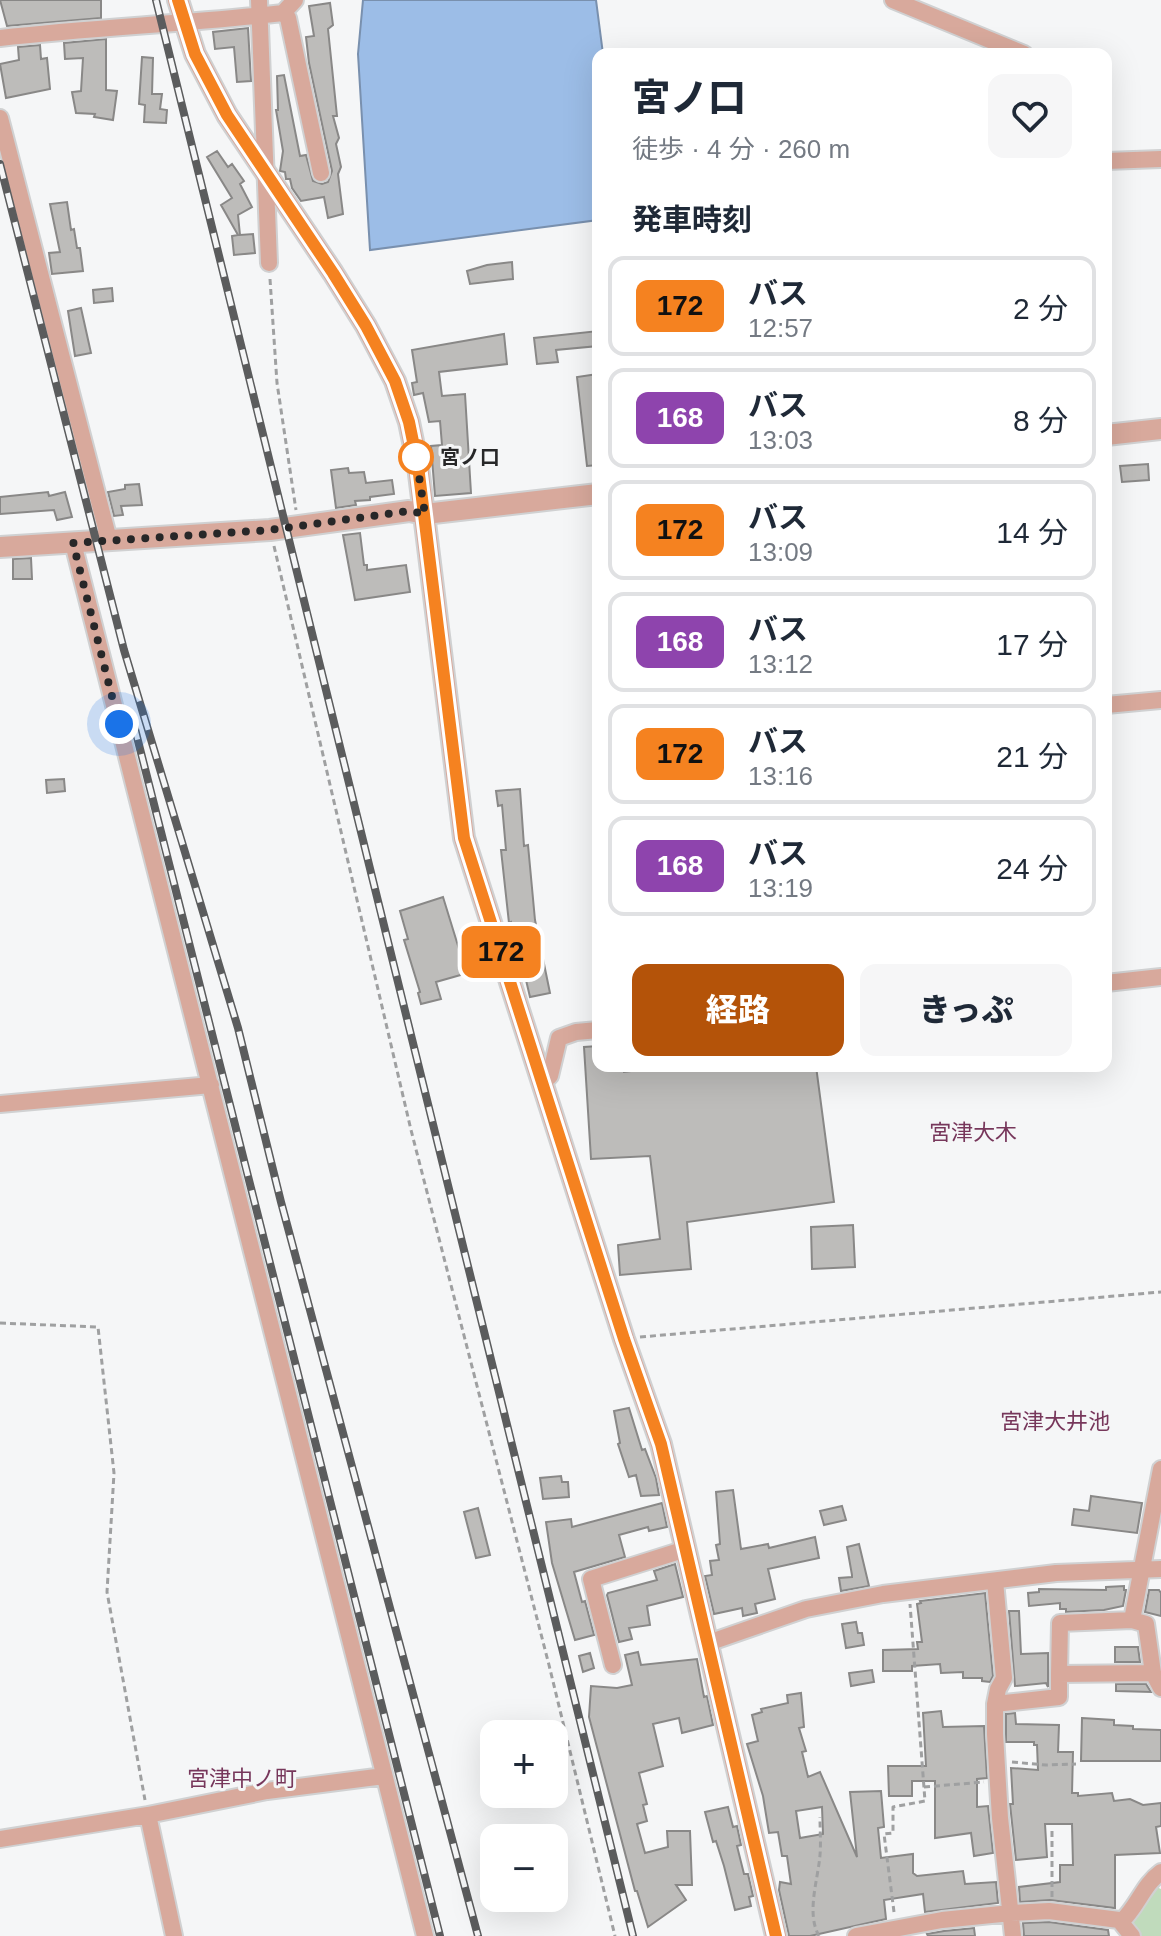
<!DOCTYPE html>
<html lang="ja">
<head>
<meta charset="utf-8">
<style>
	:root { --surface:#fff; --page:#f6f6f7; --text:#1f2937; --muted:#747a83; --line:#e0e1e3; --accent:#b45309 }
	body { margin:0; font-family:Helvetica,"Noto Sans JP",sans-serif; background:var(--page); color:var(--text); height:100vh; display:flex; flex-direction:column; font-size:30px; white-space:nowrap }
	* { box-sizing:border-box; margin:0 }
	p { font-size:26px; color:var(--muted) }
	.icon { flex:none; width:44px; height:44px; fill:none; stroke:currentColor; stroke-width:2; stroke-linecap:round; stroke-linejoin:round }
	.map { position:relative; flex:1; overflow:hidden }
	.sheet { position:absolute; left:592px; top:48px; width:520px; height:1024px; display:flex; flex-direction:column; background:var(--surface); border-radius:16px; box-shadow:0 8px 32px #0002 }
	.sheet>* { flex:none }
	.badge { padding:0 16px; border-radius:12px; font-size:28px; line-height:52px }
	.tools { position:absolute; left:480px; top:1720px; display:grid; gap:16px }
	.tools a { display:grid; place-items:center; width:88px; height:88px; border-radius:16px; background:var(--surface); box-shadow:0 8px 32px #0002; font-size:40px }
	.you { position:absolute; width:40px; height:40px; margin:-20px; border:6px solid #fff; border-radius:50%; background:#1a73e8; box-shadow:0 0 0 12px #1a73e833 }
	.map>.badge { position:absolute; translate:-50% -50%; box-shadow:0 0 0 4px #fff }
	h2 { padding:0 40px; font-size:30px; line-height:72px }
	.round { display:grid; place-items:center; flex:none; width:84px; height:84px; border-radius:16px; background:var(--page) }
	.overview { display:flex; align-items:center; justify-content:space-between; height:136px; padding:0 40px }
	h1 { font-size:38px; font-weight:800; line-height:60px }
	.action { display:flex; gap:16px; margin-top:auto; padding:16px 40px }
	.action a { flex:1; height:92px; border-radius:16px; background:var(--accent); color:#fff; font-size:32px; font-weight:800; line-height:92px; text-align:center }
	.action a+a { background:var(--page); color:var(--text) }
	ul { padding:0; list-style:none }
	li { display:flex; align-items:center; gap:24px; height:100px; margin:0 16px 12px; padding:0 24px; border:4px solid var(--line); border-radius:16px }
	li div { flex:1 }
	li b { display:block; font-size:30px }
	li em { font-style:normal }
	li .badge { min-width:88px; font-weight:700; text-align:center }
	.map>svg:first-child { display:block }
</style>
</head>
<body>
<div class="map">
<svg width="1161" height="1936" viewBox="0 0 1161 1936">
	<rect width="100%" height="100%" fill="#f5f6f7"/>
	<path fill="#c0dbbc" d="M1147 1883 1161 1889V1936H1125Z"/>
	<path fill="#9cbde7" stroke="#7990ae" stroke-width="2" d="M363 0H596L603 54H598V220L370 250 358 54Z"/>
	<path fill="#bdbcba" stroke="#898887" stroke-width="2" fill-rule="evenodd" d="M0 0H101V18L7 26Z
		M330 3 333 25 328 29 337 116H333L339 138 336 144 341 167 338 174 343 214 328 218 324 197 301 201 292 188 290 179H286L285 172 280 171 283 151 276 110H278L277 76 284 75 300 156 306 155 313 181 322 184 328 182 332 171 309 63 306 37 314 36 309 6Z
		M248 28 251 81 237 82 234 47 215 49 213 32Z
		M106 39V90L117 91 113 120 94 117 95 114 76 113 72 92 81 91 83 58 65 59 64 43Z
		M40 45 41 59 47 58 50 89 6 98 0 64 19 60 18 47Z
		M142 57 153 58 152 94H162L160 109 167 110 166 123 144 122 145 105 139 104Z
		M217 151 228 167 232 164 244 181 240 184 252 207 238 215 240 235 253 234 255 253 234 255 232 236 238 235 221 205 232 198 207 157Z
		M67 202 71 230 74 229 77 248H80L83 271 52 274 49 253 60 252 50 204Z
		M512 262 513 279 470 284 467 271 487 265Z
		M112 288 113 301 94 303 93 290Z
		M81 308 91 353 75 356 68 311Z
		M598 331V346L556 350 558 362 537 364 534 338Z
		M504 334 507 364 439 372 442 396 465 394 471 493 435 496 431 446 442 445 440 421 429 422 423 393 414 395 412 383 417 382 412 350Z
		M598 374V465L587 466 577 377Z
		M1148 464 1149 480 1122 482 1120 466Z
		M348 468 349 473 364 472 366 483 392 480 394 494 370 497V500L355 501 356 505 336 508 331 470Z
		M139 484 142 505 121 506 123 515 114 516 108 492 125 489V485Z
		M48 492 49 496 65 492 72 517 57 520 54 510 0 514V497Z
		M360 533 364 565H367V570L406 565 410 592 355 600 343 535Z
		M31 558 32 579H13V559Z
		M64 779 65 791 47 793 46 780Z
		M520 789 524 846 528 845 535 920 550 993 530 997 522 963 519 964 511 922 509 923 501 850H506L502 805 498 806 496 791Z
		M443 897 463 962H460L464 974 436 982 441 999 421 1004 418 993 420 992 404 940 408 939 400 911Z
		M598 1046V1066H623L624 1072 672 1066H816L834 1202 687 1222 691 1269 620 1275 618 1245 660 1239 650 1156 591 1159 584 1047Z
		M853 1225 855 1267 812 1269 811 1227Z
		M629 1408 642 1450 645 1449 656 1478 659 1495 641 1496 636 1475 629 1477 618 1444 620 1443 614 1411Z
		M561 1476 562 1482H568L569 1497 543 1499 540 1478Z
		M733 1490 741 1549 768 1544 769 1548 815 1537 819 1558 768 1569 775 1599 755 1604 757 1613 743 1616 742 1608 714 1614 705 1576 712 1575 710 1561 719 1560 716 1545 720 1544 716 1492Z
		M1091 1496 1142 1503 1137 1533 1072 1525 1074 1509 1089 1511Z
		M662 1503 667 1527 649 1531 648 1527 619 1535 625 1557 574 1572 582 1602 585 1601 594 1635 575 1640 552 1563 546 1522 571 1519 572 1527Z
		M842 1506 846 1520 824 1525 820 1511Z
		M478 1508 490 1555 476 1558 464 1512Z
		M859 1544 869 1586 841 1591 839 1578 852 1577V1575L847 1547Z
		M675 1564 683 1597 647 1606 650 1625 629 1628 632 1639 619 1642 607 1595 608 1593 657 1580 654 1571Z
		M1124 1586V1590H1126L1123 1606 1104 1610 1066 1612V1609H1060V1603L1029 1606 1028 1593 1039 1592V1589L1106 1590V1587Z
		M1149 1590H1159L1161 1593V1616L1145 1612Z
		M985 1593 993 1676 990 1682 982 1681V1678H963V1672L941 1673 940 1664 912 1666V1671H883V1650L918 1649 917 1642H922L917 1604 921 1603 920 1601Z
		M1009 1611H1019L1021 1654 1048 1653V1687L1046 1683 1015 1686Z
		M856 1622 858 1633H862L864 1645 846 1648 842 1624Z
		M1115 1647H1138L1140 1662H1115Z
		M638 1652 641 1665 697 1659 704 1697 707 1696 713 1725 682 1733 679 1718 653 1724 663 1766 639 1773 647 1804 643 1805 647 1821 637 1824 645 1853 668 1847 667 1831H690L692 1885H676L686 1900 648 1927 637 1891H635L589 1717 591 1686 617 1688 632 1685 625 1655Z
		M590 1653 594 1668 583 1672 579 1656Z
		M872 1670 874 1682 851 1686 849 1673Z
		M1116 1684H1146L1151 1692 1116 1691Z
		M801 1693 804 1727 799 1728 806 1751 802 1752 808 1777 820 1772 857 1857 850 1792 881 1791 884 1827 878 1828 881 1858 913 1854V1873L917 1876 963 1871 965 1884 996 1882 998 1903 925 1912 923 1894 884 1900 886 1919 810 1936H789L779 1890 780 1882 791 1884 787 1856H782L778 1832 769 1833 763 1796 747 1744 758 1741 752 1715 762 1712 761 1709 788 1703 787 1695ZM822 1807 823 1834 800 1838 796 1811Z
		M941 1711 943 1727 984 1726 987 1778 977 1779V1807L988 1806 993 1853 974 1856 971 1833 935 1838V1781H912V1796H889L888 1766H926L923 1713Z
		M1015 1713 1016 1724 1059 1725 1058 1752H1073L1072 1793H1078V1796L1112 1793 1114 1801 1130 1799 1143 1805 1161 1803V1826L1156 1827 1160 1853 1115 1855V1908L1050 1900 1020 1902 1019 1887 1060 1882V1865H1073L1072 1824H1045L1047 1857 1016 1860 1010 1804H1013L1011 1768 1038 1770 1037 1745H1034V1742H1006V1714Z
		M1082 1718 1114 1720V1725L1133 1726V1729L1161 1730V1761H1081Z
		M728 1807 733 1827 737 1826 741 1845 737 1846 744 1874H748L753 1896 749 1897 751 1906 735 1910 724 1866 716 1841 713 1842 705 1812Z
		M1049 1922 1108 1930 1109 1936H1024L1023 1923Z
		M974 1928 975 1936H928L927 1934 944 1931Z"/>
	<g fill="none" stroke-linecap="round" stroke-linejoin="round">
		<defs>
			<path id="minor" d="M259 0 269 263
				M893 0 1024 54
				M283 13 295 0
				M0 38C94 27 188 24 283 13L288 18 321 173
				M0 118 109 540
				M1106 161 1161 159
				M73 543 425 1936
				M1106 705 1161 700
				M1106 983 1161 977
				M542 1082 550 1076 559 1038 576 1032 598 1030
				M0 1104 211 1085
				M1161 1469 1132 1620 1146 1624 1153 1673 1161 1688
				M995 1581 1004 1678 998 1689 995 1704V1734L1000 1818 1013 1936
				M1132 1620 1060 1623 1059 1674 1153 1673
				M708 1643 806 1609 883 1594 1056 1573 1161 1569
				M613 1665 591 1579 686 1549
				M995 1704 1059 1697V1674
				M148 1815 267 1791 384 1776
				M0 1839 148 1815 174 1936
				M1121 1922C1138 1906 1143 1885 1161 1872
				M856 1936 942 1920 1011 1913 1049 1911 1119 1920 1132 1936"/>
			<path id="tertiary" d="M178 0 195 54 227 115 333 273 366 326 395 381 409 422 418 466 464 838 624 1339 661 1444 776 1936
				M1106 435 1161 429
				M0 547 270 530 409 511 425 514 598 494"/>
		</defs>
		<use href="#minor" stroke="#d0d1d2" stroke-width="20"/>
		<use href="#tertiary" stroke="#d0d1d2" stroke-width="24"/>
		<path stroke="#9fa0a1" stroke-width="3" stroke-dasharray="6 4" stroke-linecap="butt" d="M270 279 277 383 296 510
			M274 546 411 1130 549 1665 615 1936
			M0 1323 98 1327 114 1473 107 1592 145 1800
			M640 1337 1161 1292
			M1012 1762 1046 1765 1076 1764
			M924 1787 984 1782
			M1052 1897V1831
			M894 1912 884 1834 893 1833V1807L925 1801 910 1604
			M819 1936C806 1913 818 1880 820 1855 821 1843 820 1830 820 1817"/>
		<use href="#minor" stroke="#d8a99c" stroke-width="16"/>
		<use href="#tertiary" stroke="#d8a99c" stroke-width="20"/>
		<defs>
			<path id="rail" d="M156 0 633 1936
				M0 164 124 650 238 1028 281 1202 478 1936
				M134 725 440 1936"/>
		</defs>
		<use href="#rail" stroke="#5b5c5d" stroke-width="8"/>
		<use href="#rail" stroke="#f5f6f7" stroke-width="5" stroke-dasharray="15" stroke-linecap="butt"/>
	</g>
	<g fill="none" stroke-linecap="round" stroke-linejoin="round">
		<defs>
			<path id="line" d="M178 0 195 54 227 115 333 273 366 326 395 381 409 422 418 466 464 838 624 1339 661 1444 776 1936"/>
		</defs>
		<use href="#line" stroke="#fff" stroke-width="18"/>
		<use href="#line" stroke="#f58220" stroke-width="12"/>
		<path stroke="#272728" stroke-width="8" stroke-dasharray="0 14.4" d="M119 724 73 543 270 530 409 511 425 514 416 457"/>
	</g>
	<circle fill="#fff" stroke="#f58220" stroke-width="4" cx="416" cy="457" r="16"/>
	<g text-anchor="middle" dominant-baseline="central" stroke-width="6" stroke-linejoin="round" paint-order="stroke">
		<g font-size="20" font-weight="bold" fill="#272728" stroke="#f5f6f7" text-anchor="start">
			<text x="440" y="457">宮ノ口</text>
		</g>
		<g font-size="22" fill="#77375b" stroke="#f5f6f7">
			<text x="973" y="1132">宮津大木</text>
			<text x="1055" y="1421">宮津大井池</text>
			<text x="242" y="1778">宮津中ノ町</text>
		</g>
	</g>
</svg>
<div class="tools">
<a>+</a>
<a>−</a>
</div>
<div class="you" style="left:119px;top:724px"></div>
<b class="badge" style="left:501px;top:952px;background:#f58220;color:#111">172</b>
<section class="sheet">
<div class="overview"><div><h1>宮ノ口</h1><p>徒歩 · 4 分 · 260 m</p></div><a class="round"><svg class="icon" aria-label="heart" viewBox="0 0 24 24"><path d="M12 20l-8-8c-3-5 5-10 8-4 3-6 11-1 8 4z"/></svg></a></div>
<h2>発車時刻</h2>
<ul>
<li><span class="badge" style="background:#f58220;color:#111">172</span><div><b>バス</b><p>12:57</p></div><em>2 分</em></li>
<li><span class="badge" style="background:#8e44ad;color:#fff">168</span><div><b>バス</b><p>13:03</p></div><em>8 分</em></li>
<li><span class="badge" style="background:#f58220;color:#111">172</span><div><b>バス</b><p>13:09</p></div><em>14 分</em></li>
<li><span class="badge" style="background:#8e44ad;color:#fff">168</span><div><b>バス</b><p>13:12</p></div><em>17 分</em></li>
<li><span class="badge" style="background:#f58220;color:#111">172</span><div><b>バス</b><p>13:16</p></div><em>21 分</em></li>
<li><span class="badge" style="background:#8e44ad;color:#fff">168</span><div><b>バス</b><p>13:19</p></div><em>24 分</em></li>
</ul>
<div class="action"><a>経路</a><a>きっぷ</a></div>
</section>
</div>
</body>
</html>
